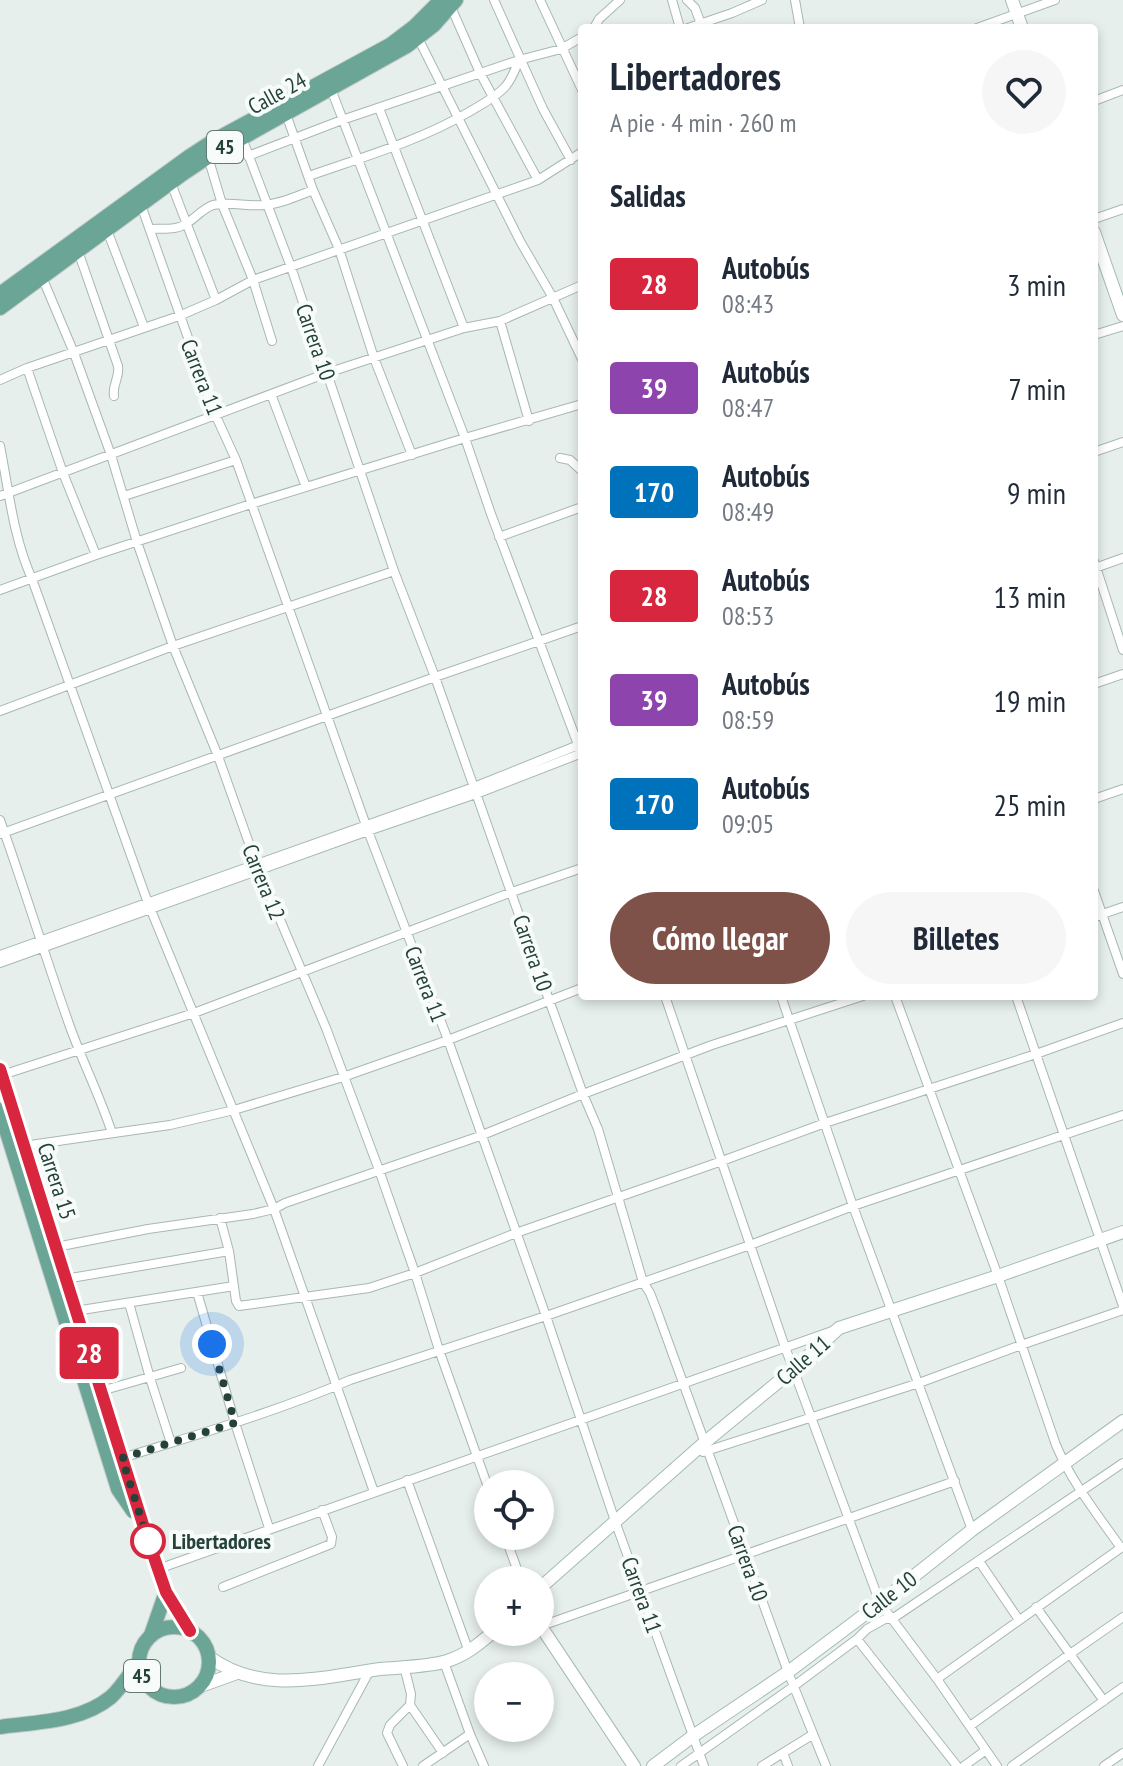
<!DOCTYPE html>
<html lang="es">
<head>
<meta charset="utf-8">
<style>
	:root { --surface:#fff; --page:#f6f6f7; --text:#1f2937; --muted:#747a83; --accent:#7f5249 }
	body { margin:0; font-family:"PT Sans Narrow",sans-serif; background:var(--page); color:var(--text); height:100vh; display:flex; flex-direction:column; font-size:30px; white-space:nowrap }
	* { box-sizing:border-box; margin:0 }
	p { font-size:26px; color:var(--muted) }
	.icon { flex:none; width:44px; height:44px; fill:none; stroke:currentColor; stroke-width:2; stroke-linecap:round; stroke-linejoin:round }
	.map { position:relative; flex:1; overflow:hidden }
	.drawer { position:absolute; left:578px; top:24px; width:520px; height:976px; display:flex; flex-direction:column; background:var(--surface); border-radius:8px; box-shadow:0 4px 12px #0003 }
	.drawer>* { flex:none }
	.badge { padding:0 16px; border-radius:6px; font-size:28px; line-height:52px }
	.tools { position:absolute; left:474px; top:1470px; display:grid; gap:16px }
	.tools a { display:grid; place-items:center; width:80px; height:80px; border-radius:50%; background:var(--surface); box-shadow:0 4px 12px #0003; font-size:40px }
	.you { position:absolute; width:40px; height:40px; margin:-20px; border:6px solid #fff; border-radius:50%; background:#1a73e8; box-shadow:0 0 0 12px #1a73e833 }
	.map>.badge { position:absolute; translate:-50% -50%; box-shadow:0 0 0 4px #fff }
	h2 { padding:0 32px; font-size:30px; line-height:72px }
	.round { display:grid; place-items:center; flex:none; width:84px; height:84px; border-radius:42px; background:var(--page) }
	.overview { display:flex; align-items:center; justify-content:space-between; height:136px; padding:0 32px }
	h1 { font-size:38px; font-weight:600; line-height:60px }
	.button { display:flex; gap:16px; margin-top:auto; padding:16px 32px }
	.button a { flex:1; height:92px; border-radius:48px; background:var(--accent); color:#fff; font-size:32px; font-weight:600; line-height:92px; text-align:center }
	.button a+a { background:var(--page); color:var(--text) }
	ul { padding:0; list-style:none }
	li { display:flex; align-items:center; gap:24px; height:104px; padding:0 32px }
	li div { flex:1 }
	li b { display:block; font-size:30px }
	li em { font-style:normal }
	li .badge { min-width:88px; font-weight:700; text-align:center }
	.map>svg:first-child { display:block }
</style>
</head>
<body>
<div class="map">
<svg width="1123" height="1766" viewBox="0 0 1123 1766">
	<rect width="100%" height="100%" fill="#e6efeb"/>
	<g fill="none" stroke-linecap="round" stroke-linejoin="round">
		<defs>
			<path id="street" d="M494 0 543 109 571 160
				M540 0 582 90
				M672 0 680 28
				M687 0 695 8 701 24
				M795 0 800 28
				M451 7 480 73 538 180
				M594 28 599 19 620 0
				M688 28 732 13 762 0
				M977 28 1055 0
				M418 38 520 241 553 298 582 359
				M331 89 465 438 491 514 582 755
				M1094 101 1123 90
				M379 108 464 328
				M286 114 313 190 339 249 374 358 412 455
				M242 138 291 267 394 571 435 677 549 1000 583 1094 598 1129 643 1282 650 1293 657 1311 788 1672 826 1766
				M248 156 342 120 519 60 561 49 582 37
				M208 157 222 204 253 280 272 341
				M309 176C363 157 419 141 469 112 482 104 495 98 505 87 512 79 515 70 519 60
				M171 183 216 300
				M141 205 215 414 236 460 368 831 448 1040 546 1316 615 1521 704 1766
				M1094 219 1123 209
				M150 229C163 228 176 231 187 223 197 217 202 209 213 205 231 201 246 207 264 205 281 204 297 196 313 190
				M107 230 144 327
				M78 251 118 366C120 378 112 384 114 396
				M42 277 74 353 111 455 137 542 173 646 218 756 256 863 326 1028 379 1170 415 1273 439 1350 488 1487
				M500 321 529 421
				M1094 335 1123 326
				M27 368 63 473 96 555
				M0 380 27 368 179 316 216 300 253 280 538 180 582 152
				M271 394 306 487
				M0 446C9 491 13 537 32 579L148 903 274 1209 374 1492
				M1094 452 1123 442
				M560 458 570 460 582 471
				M0 496 327 373 464 328 500 321 582 285
				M124 496 236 460
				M499 537 582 507
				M1094 561 1123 650
				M1095 568 1123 558
				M0 590 96 555 251 504 465 438 582 404
				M1094 684 1123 674
				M0 711 173 646 394 571
				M1094 799 1123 789
				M0 820C24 887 45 956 69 1024 82 1061 100 1096 112 1133
				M0 834 435 677 582 626
				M1094 891 1123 974
				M1094 917 1123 907
				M0 955 474 787 581 744
				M0 963 368 831 476 794 582 753
				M665 996 785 1347 880 1603 937 1679 997 1766
				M781 996 853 1206 972 1530
				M895 996 998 1276 1056 1445C1072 1483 1098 1515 1121 1548
				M1016 996 1123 1306
				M2 1075 194 1013 512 892 582 868
				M23 1146 170 1125 234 1110 343 1077 448 1040 582 988
				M220 1218 229 1251 236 1301 239 1306 369 1288 415 1273 516 1233 722 1161 825 1123 1036 1054 1123 1023
				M56 1247 148 1229 253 1214 274 1209 285 1203 480 1136 583 1094 712 1045 863 996
				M65 1279 229 1251
				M197 1292 235 1423 269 1528
				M129 1303 150 1378 171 1443
				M75 1311 234 1286
				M101 1391 181 1368
				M703 1452 919 1383 1021 1345 1123 1310
				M122 1458C199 1434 276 1412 350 1380L546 1316 750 1245 853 1206 1123 1115
				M407 1480 469 1652
				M505 1536 521 1580
				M979 1561 1019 1620
				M158 1569 835 1330
				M223 1587 331 1544 332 1537 322 1510
				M1036 1607 1104 1701
				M541 1626 955 1481
				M857 1639 957 1766
				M444 1662 470 1734 484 1766
				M937 1679 1122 1547
				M410 1705 443 1753
				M970 1726 1070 1654 1123 1617
				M783 1753 788 1766
				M318 1766 370 1670
				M403 1766 387 1733 390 1725 410 1705 411 1694 404 1666
				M423 1766 470 1734
				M681 1766 794 1686 857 1639 867 1629 885 1619H892L1123 1463
				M762 1766 812 1735
				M964 1766 986 1750
				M1012 1766 1123 1687
				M1104 1766 1123 1753"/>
			<path id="secondary" d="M1012 0 1022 28
				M1094 232 1123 315
				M540 1588 704 1443 794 1369 839 1328 998 1276 1123 1232
				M540 1625 634 1766
				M208 1656C261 1696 321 1677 380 1669 401 1667 428 1667 447 1661 466 1655 479 1644 493 1632
				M198 1687 237 1673
				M653 1766 693 1736 788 1672 880 1603 972 1530 1123 1421"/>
			<path id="primary" d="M0 294 190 156 213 141 390 45 415 26 441 0
				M0 308 181 175 208 157 407 46 434 25 456 0
				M0 1069 146 1534 166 1592 190 1631
				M0 1110 118 1489 133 1511
				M139 1662a35 35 0 1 1 70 0a35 35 0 1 1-70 0Z
				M151 1635 166 1592
				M0 1727C36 1722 81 1722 111 1697 122 1687 130 1673 139 1661"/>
		</defs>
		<use href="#street" stroke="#a8b8b2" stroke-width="10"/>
		<use href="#secondary" stroke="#a4bbb3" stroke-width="14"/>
		<use href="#primary" stroke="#c2cac8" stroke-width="16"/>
		<use href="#street" stroke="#fff" stroke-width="8"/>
		<use href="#secondary" stroke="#fff" stroke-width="12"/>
		<use href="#primary" stroke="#6aa596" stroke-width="14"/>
	</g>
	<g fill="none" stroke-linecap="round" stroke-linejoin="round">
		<defs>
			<path id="line" d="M0 1069 146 1534 166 1592 190 1631"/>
		</defs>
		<use href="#line" stroke="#fff" stroke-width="18"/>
		<use href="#line" stroke="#d7263d" stroke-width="12"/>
		<path stroke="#24423a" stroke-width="8" stroke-dasharray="0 14.4" d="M148 1541 150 1547 122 1458 235 1423 212 1344"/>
	</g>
	<circle fill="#fff" stroke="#d7263d" stroke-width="4" cx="148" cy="1541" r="16"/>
	<g text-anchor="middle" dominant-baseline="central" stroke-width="8" stroke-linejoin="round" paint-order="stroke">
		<g fill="#f7fbf9" stroke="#637a73" stroke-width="2">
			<rect x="207" y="131" width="36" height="32" rx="6"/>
			<rect x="124" y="1660" width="36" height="32" rx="6"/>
		</g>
		<g font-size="20" font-weight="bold" fill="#24423a">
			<text x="225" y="147">45</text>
			<text x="142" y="1676">45</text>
		</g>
		<g font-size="22" fill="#24423a" stroke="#f7fbf9">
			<text transform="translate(277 93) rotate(-29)">Calle 24</text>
			<text transform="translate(316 342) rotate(71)">Carrera 10</text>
			<text transform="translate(202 377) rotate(69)">Carrera 11</text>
			<text transform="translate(264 882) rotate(68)">Carrera 12</text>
			<text transform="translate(533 953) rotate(71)">Carrera 10</text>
			<text transform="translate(426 984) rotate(69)">Carrera 11</text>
			<text transform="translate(57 1181) rotate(72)">Carrera 15</text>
			<text transform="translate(803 1360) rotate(-41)">Calle 11</text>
			<text transform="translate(748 1563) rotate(70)">Carrera 10</text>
			<text transform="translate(642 1595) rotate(70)">Carrera 11</text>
			<text transform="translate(889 1595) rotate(-38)">Calle 10</text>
		</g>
		<g font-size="22" font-weight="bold" fill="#24423a" stroke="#f7fbf9" text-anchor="start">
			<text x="172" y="1541">Libertadores</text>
		</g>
	</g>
</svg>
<div class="tools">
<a><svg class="icon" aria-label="locate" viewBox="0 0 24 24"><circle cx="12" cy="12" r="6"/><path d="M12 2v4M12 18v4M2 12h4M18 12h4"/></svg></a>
<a>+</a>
<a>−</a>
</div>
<div class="you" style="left:212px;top:1344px"></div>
<b class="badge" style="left:89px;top:1353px;background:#d7263d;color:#fff">28</b>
<section class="drawer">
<div class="overview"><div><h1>Libertadores</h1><p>A pie · 4 min · 260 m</p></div><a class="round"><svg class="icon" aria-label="heart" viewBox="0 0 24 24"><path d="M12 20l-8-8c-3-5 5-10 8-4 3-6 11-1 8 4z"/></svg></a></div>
<h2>Salidas</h2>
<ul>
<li><span class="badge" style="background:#d7263d;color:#fff">28</span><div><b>Autobús</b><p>08:43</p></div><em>3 min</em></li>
<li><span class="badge" style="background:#8e44ad;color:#fff">39</span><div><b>Autobús</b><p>08:47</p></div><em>7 min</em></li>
<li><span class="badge" style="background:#0072bc;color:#fff">170</span><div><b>Autobús</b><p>08:49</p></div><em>9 min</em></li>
<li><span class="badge" style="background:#d7263d;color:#fff">28</span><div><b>Autobús</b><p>08:53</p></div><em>13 min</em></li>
<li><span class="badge" style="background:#8e44ad;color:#fff">39</span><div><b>Autobús</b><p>08:59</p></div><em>19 min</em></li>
<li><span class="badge" style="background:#0072bc;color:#fff">170</span><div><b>Autobús</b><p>09:05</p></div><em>25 min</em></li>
</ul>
<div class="button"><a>Cómo llegar</a><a>Billetes</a></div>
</section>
</div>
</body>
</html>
